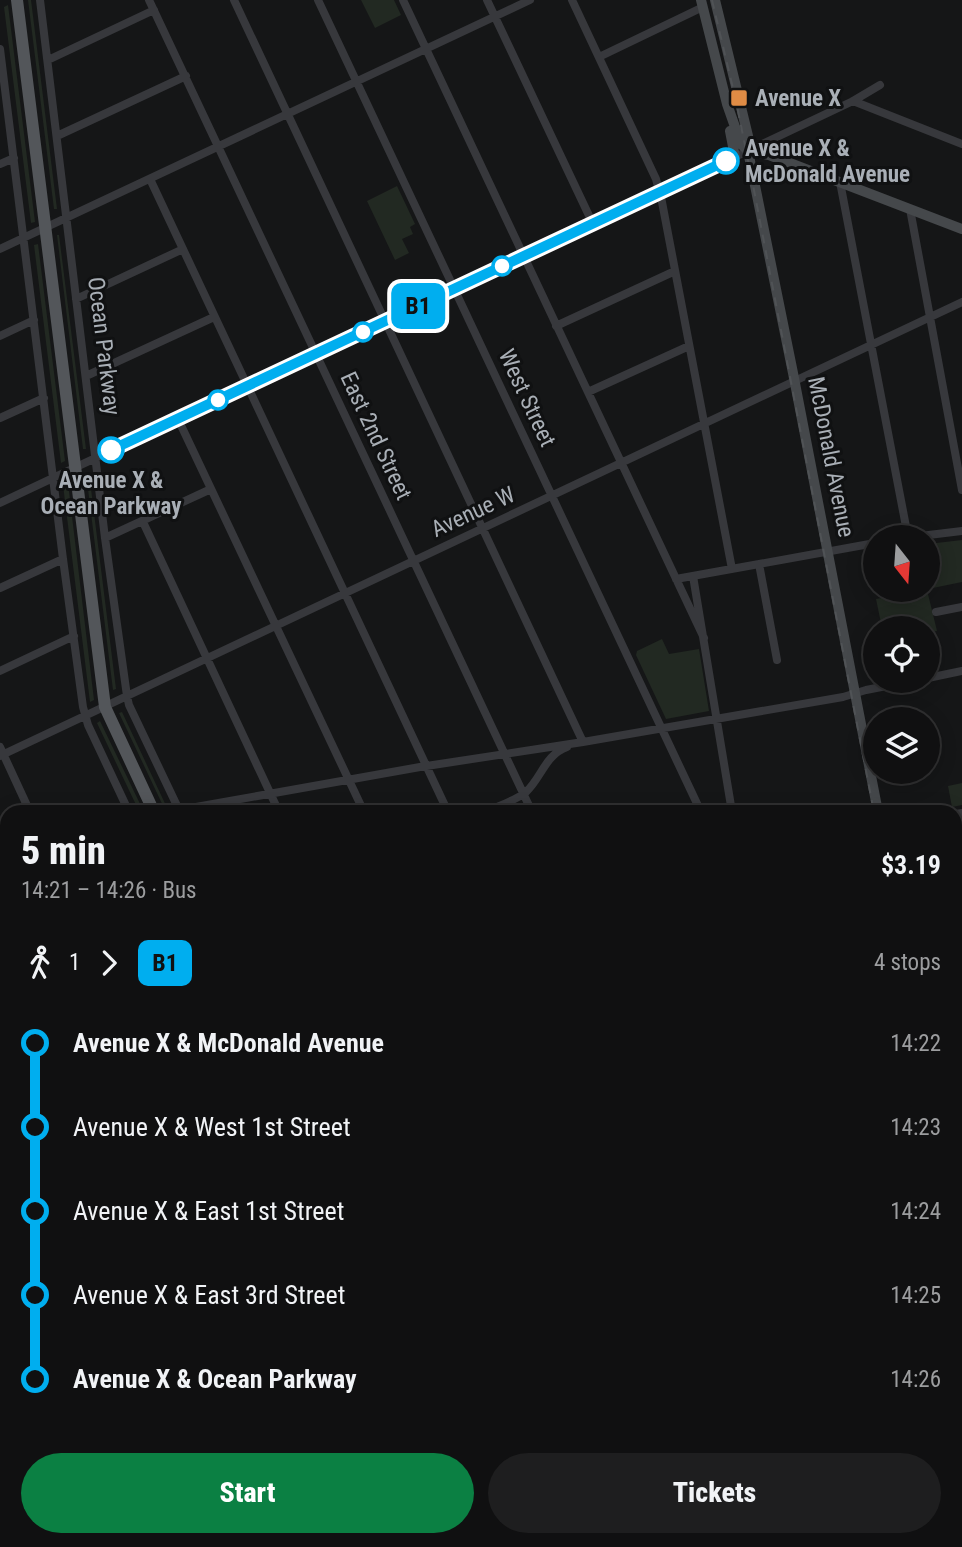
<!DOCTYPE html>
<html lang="en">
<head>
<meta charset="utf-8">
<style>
	:root { --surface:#101011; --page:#1e1e1f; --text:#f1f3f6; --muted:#9c9d9f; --line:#303031; --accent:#0b8043 }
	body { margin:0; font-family:"Roboto Condensed",sans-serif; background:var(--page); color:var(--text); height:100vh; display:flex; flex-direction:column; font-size:26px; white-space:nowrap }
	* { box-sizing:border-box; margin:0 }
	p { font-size:23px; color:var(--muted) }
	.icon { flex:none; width:38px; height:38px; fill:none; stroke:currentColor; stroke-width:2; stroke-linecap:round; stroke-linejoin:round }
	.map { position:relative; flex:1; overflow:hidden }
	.sheet { position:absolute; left:0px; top:805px; width:962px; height:742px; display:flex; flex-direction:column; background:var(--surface); border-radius:21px 21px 0 0; box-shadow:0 4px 18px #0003,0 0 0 2px var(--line) }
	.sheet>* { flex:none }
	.badge { padding:0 14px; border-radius:10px; font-size:24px; line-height:46px }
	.needle { width:46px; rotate:163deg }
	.tools { position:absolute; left:863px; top:525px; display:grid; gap:14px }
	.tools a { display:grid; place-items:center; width:77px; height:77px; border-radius:50%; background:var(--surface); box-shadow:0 4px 18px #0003,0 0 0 2px var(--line); font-size:35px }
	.map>.badge { position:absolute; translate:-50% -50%; box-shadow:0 0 0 4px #fff }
	.legs { display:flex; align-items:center; gap:10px; height:77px; padding:0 21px; font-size:23px }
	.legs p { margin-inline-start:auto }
	.headline { display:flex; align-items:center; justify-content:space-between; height:119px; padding:0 21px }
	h1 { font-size:38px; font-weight:800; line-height:52px }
	.button { display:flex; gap:14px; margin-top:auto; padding:14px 21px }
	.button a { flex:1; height:80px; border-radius:42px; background:var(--accent); color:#fff; font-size:28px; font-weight:800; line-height:80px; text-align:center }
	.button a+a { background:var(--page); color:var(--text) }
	ul { padding:0 21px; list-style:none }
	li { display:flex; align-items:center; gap:24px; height:84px; font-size:26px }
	li i { display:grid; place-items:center; width:10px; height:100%; margin:0 9px; background:currentColor }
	li i::after { content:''; width:18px; height:18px; margin:-9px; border:5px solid; border-radius:50%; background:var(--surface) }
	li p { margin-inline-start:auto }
	li:first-child i { background:linear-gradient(#0000 50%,currentColor 0) }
	li:last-child i { background:linear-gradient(currentColor 50%,#0000 0) }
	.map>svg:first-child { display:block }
</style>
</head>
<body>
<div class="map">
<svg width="962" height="1547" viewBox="0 0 962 1547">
	<rect width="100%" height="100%" fill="#151617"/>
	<path fill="#222922" d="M28 0H31L57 209H54Z
		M361 0H394L401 15 375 28Z
		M8 5 35 222 31 223 4 7Z
		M397 186 415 224 410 227 413 234 402 239 409 253 395 260 367 201Z
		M57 235H59L86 449H83Z
		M38 244 65 461 61 463 34 245Z
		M86 473H89L116 689 113 690Z
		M68 483 94 700 90 702 63 485Z
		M962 540V582L928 589V544Z
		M912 590H927L937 631 928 633V628H882L876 599 912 592Z
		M662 639 669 654 699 649 709 711 666 719 636 655 637 651Z
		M122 712 169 812H166L119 713Z
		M100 721 142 808 138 809 97 723Z
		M962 783V805L952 807 948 786Z
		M956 1302 962 1335V1353L956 1354Z
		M812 1540H866L869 1547H804L803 1544Z"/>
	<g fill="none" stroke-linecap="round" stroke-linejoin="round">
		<path stroke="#37383c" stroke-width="8" d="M40 0 105 538 127 696 129 705 180 812
			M149 0 532 812
			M234 0 583 742
			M318 0 701 812
			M403 0 704 638
			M487 0 593 224
			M572 0 656 179 662 202 732 569
			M0 49 63 559 83 707 88 725 129 812
			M599 57 703 7
			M48 60 154 10
			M853 101 962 144
			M57 136 186 76
			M0 164 14 158
			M150 179 448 812
			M840 182 908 537
			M910 209 962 490
			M0 249 530 0
			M76 299 183 249
			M556 326 675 271
			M0 336 34 320
			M86 376 214 317
			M588 392 689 346
			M0 418 44 398
			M178 419 364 812
			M0 503 735 157 853 101 880 85
			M143 522 279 812
			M912 537 962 531
			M105 538 211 489
			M759 564 777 660
			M693 576 732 812
			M676 579 875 543
			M0 588 63 559
			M936 612 962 607
			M0 671 74 636
			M928 678 962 671
			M0 747 30 812
			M0 756 962 302
			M179 810 420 767 583 742 843 697 866 690 912 681
			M485 812C498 806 515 801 526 792 542 777 545 755 567 747
			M956 814 962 813
			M0 844 7 843
			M956 858 962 892
			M0 956 7 971
			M0 1041 7 1038
			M956 1113 962 1110
			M0 1136 7 1151
			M956 1398 962 1395
			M956 1492 962 1489
			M191 1540 194 1547
			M274 1540 278 1547
			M373 1540 376 1547
			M473 1540 476 1547
			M522 1540 525 1547
			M622 1540 625 1547
			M707 1540 710 1547
			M791 1540 794 1547
			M875 1540 879 1547
			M34 1547 49 1540
			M641 1547 656 1540"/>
		<path stroke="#45484b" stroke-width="10" d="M701 0 727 104 741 144 748 151
			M715 0 749 140 748 151 793 373 878 812
			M730 131 735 157
			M748 151 769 155 962 229
			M956 843 962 840
			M956 1214 962 1247
			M0 1294 7 1290
			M0 1318 7 1337
			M83 1540 85 1547"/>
		<path stroke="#53565a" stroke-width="12" d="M17 0 105 707 154 812
			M497 1540 501 1547"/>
		<path stroke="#505356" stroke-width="2" stroke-dasharray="9 7" stroke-linecap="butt" d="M712 0 736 101 753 185 874 812
			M956 1195 961 1221
			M956 1214 962 1248
			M956 1237 962 1267"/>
	</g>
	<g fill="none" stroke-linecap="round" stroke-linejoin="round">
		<defs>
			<path id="line-1" d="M111 450 726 161"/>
		</defs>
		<use href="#line-1" stroke="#fff" stroke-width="16"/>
		<use href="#line-1" stroke="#00aeef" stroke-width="10"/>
	</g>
	<rect fill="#e08c45" stroke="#101112" stroke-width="2.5" x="730" y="89" width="18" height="18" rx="3.5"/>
	<g fill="#fff" stroke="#00aeef" stroke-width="3.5">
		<circle cx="726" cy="161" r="12"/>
		<circle cx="502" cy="266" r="9"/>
		<circle cx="363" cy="332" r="9"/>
		<circle cx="218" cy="400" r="9"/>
		<circle cx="111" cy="450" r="12"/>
	</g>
	<g text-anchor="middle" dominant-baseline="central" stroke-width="6" stroke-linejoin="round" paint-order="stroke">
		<g font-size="23" font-weight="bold" fill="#a9afb6" stroke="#101112" text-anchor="start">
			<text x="755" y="98">Avenue X</text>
		</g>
		<g font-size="23" font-weight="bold" fill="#a9afb6" stroke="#101112" text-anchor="start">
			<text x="745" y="148">Avenue X &amp;<tspan x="745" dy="26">McDonald Avenue</tspan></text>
			<text x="111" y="480" text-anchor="middle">Avenue X &amp;<tspan x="111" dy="26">Ocean Parkway</tspan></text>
		</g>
		<g font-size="23" fill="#a9afb6" stroke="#101112">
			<text transform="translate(104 346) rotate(83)">Ocean Parkway</text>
			<text transform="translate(527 398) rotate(65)">West Street</text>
			<text transform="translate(376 436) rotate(65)">East 2nd Street</text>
			<text transform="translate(831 457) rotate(79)">McDonald Avenue</text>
			<text transform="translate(473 512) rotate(-25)">Avenue W</text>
		</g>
	</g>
</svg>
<div class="tools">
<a><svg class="needle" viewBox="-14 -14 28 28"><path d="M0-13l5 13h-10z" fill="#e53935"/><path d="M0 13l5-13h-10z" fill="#9c9d9f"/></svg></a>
<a><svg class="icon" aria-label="locate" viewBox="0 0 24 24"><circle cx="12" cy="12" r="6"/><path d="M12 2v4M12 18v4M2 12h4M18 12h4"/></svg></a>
<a><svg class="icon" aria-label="layers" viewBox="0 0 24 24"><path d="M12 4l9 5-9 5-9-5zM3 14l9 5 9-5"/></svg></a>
</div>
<b class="badge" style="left:418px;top:306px;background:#00aeef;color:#111">B1</b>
<section class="sheet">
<div class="headline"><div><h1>5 min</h1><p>14:21 – 14:26 · Bus</p></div><b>$3.19</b></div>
<div class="legs"><svg class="icon" aria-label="walk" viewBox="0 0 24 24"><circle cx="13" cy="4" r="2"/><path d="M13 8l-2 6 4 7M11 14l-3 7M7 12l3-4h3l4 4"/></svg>1<svg class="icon" aria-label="forward" viewBox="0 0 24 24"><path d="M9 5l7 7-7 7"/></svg><b class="badge" style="background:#00aeef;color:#111">B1</b><p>4 stops</p></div>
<ul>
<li><i style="color:#00aeef"></i><b>Avenue X &amp; McDonald Avenue</b><p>14:22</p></li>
<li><i style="color:#00aeef"></i><span>Avenue X &amp; West 1st Street</span><p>14:23</p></li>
<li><i style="color:#00aeef"></i><span>Avenue X &amp; East 1st Street</span><p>14:24</p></li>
<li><i style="color:#00aeef"></i><span>Avenue X &amp; East 3rd Street</span><p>14:25</p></li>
<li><i style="color:#00aeef"></i><b>Avenue X &amp; Ocean Parkway</b><p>14:26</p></li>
</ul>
<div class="button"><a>Start</a><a>Tickets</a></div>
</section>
</div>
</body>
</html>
